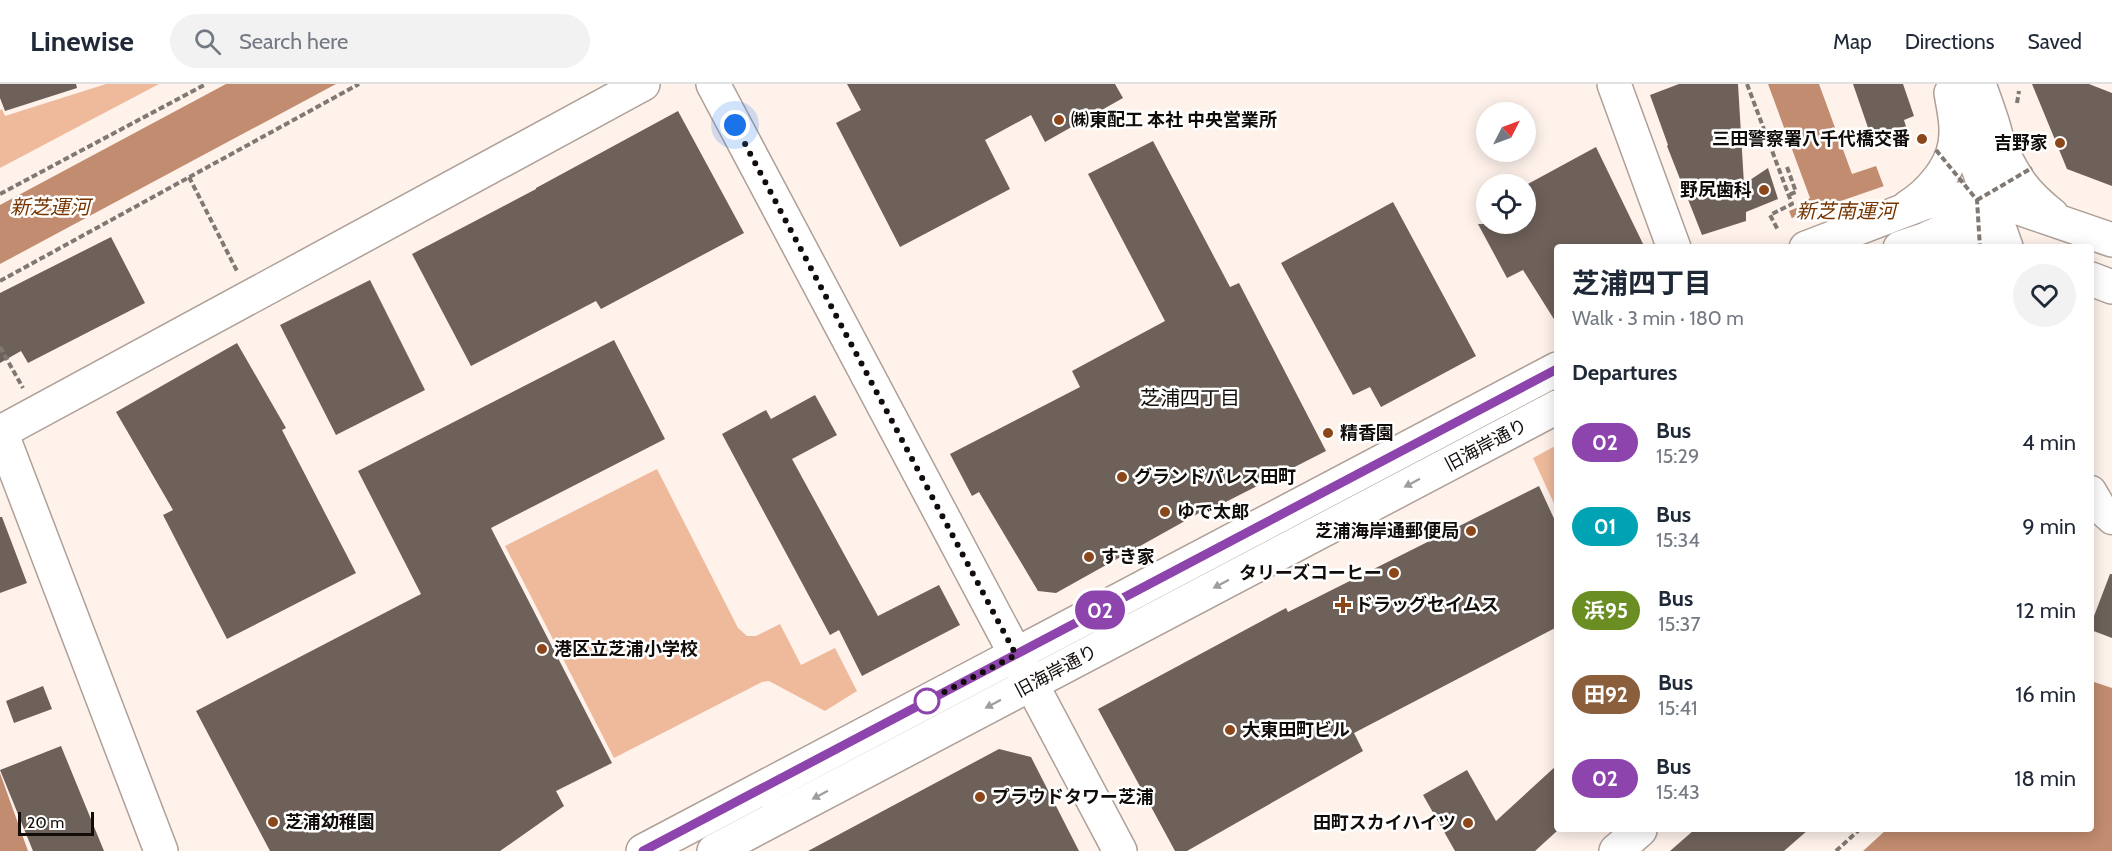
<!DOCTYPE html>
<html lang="en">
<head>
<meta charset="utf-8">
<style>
	:root { --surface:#fff; --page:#f2f2f3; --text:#1f2937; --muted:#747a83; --line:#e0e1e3 }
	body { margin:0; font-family:Cabin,"Noto Sans JP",sans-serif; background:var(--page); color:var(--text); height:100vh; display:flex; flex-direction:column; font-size:22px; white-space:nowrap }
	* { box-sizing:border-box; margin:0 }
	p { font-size:20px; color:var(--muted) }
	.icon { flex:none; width:33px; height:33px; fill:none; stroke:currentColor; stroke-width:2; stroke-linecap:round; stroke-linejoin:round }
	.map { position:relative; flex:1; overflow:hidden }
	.details { position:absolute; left:1554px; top:160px; width:540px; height:588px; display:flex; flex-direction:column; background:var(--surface); border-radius:6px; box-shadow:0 3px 15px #0003 }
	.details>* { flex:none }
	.badge { padding:0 12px; border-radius:20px; font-size:21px; line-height:39px }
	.needle { width:39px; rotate:48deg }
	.controls { position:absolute; left:1476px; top:18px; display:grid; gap:12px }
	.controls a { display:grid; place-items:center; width:60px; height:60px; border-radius:50%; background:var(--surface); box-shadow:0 3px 15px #0003; font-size:30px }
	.scale { position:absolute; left:18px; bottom:15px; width:76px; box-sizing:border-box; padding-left:6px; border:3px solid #120d0a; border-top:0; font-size:16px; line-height:21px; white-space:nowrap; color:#120d0a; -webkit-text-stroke:4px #fff; paint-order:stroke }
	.you { position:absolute; width:30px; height:30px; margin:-15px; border:4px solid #fff; border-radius:50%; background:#1a73e8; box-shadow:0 0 0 9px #1a73e833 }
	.map>.badge { position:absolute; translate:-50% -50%; box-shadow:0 0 0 3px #fff }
	h2 { padding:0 18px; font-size:22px; line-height:54px }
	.round { display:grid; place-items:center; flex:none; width:63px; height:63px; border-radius:32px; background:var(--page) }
	.headline { display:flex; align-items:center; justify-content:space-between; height:102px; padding:0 18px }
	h1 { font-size:28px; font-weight:700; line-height:45px }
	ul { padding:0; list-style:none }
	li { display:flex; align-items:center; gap:18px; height:84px; padding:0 18px }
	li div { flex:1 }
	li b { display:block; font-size:22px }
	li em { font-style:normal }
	li .badge { min-width:66px; font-weight:700; text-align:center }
	header { display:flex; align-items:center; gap:36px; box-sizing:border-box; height:84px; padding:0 30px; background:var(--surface); border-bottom:2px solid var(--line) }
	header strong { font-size:28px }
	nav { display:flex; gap:33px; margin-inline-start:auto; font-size:21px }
	.search { width:420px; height:54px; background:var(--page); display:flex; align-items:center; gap:15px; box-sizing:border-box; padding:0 21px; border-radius:33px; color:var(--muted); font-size:22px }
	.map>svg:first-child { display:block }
</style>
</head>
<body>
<header>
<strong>Linewise</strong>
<div class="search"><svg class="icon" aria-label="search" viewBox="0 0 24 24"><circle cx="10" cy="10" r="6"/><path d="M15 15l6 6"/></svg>Search here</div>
<nav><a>Map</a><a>Directions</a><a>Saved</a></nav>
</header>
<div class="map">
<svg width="2112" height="767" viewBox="0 0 2112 767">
	<rect width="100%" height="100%" fill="#fef2eb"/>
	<path fill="#efba9c" d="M106 0H159L0 84V26L2 25 5 32Z
		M1557 361V426L1533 374Z
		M657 385 738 544 747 552H756L780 540 801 581 835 564 857 607 825 627 769 597 762 598 614 674 505 462Z"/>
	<path fill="#c18c6f" d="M226 0H336L0 180V121Z
		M1768 0H1819L1852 90 1876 82 1907 163H1803L1789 127 1806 120 1805 117 1810 114Z
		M2091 597 2112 604V767H1863L1886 746H2091Z
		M0 689 28 767H0Z"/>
	<path fill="#fef2eb" d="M1887 101 1910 164H1799L1789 135Z"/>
	<path fill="#6e615a" d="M0 0H76L77 4 5 27 0 14Z
		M847 0H1115L1123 14 1045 58 1031 31 985 56 1010 105 900 163 836 39 861 26Z
		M1679 0H1738L1744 100 1768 84 1778 115 1746 128V137L1702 151 1667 62 1668 61 1650 11Z
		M1853 0H1903L1914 32 1904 36 1909 52 1875 64Z
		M2032 0H2089L2112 9V102L2067 85Z
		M678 27 744 149 601 225 596 217 471 282 412 170 536 105V104Z
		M1153 57 1230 203 1239 199 1326 367 1202 430 1201 428 1056 509 1038 507 979 408 972 412 950 370 1080 303 1072 287 1165 237 1088 90Z
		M1596 63 1645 164H1557V240L1523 186 1507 194 1478 140H1526V101Z
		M1393 118 1476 272 1381 323 1370 303 1353 311 1281 179Z
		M111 153 145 219 28 279 21 267 0 279V209Z
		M370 196 425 306 336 351 280 241Z
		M614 256 665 355 491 444 612 679 556 707 564 722 500 767H270L196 627 421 510 358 387Z
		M237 259 286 344 282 346 356 489 227 555 163 431 173 426 116 328Z
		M815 311 837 351 792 375 878 532 939 501 960 541 862 592 839 546 830 551 722 350 766 326 771 335Z
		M1539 402 1557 441V543L1354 649 1363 667 1187 767H1175L1098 625 1286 524 1288 528Z
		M0 433H2L27 499 0 509Z
		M2110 490H2112V554L2091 546V540Z
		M43 602 52 625 14 639 6 617Z
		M61 662 104 767H33L0 686Z
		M999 665 1031 673 1079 767H808Z
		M1557 681V747L1535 767H1455L1423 711 1467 686 1496 737Z
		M1694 746H1808L1784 767H1670Z"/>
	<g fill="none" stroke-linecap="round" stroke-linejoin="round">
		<defs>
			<path id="minor" d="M2091 407 2102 426 2112 435"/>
			<path id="tertiary" d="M713 0 1120 767
				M1614 0 1674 164
				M161 767 1 348 643 0
				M1616 767 1640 746"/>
			<path id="secondary" d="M1956 21 2006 163
				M1930 153C1947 146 1967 140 1980 128 2019 94 1992 39 1979 0"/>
			<path id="primary" d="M1999 62C2016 95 2022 107 2052 131
				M1908 123C1929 110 1951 85 1955 60 1958 43 1954 26 1951 9
				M1806 164 1924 119 1945 115H1970L2010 121 2112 156
				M1900 164 1936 152 1961 149 2006 164
				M2091 195 2112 203
				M643 767 1557 285
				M714 767 1557 323"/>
		</defs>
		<use href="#minor" stroke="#aea098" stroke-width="33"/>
		<use href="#tertiary" stroke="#aea098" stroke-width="36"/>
		<use href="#secondary" stroke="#aea098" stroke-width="36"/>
		<use href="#primary" stroke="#aea098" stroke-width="36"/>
		<path stroke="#807873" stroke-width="4" stroke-dasharray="6 3" stroke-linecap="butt" d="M1747 0 1792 120 1770 131 1778 146
			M2017 19 2019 7
			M1787 83 1796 108 1788 111
			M189 93 238 189
			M0 110 206 0
			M0 197 359 0
			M0 263 23 304
			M1836 767 1859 746"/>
		<use href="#minor" stroke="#fff" stroke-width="30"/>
		<use href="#tertiary" stroke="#fff" stroke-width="33"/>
		<use href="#secondary" stroke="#fff" stroke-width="33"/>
		<use href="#primary" stroke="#fff" stroke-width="33"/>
		<path stroke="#807873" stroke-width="4" stroke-dasharray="6 3" stroke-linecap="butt" d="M1936 66 1977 116 1980 164
			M1977 116 2032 84"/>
	</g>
	<defs><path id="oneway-solid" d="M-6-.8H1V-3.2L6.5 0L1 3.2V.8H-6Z" transform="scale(1.5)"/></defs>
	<g fill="#a09e9d">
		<use href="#oneway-solid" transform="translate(1412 399) rotate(152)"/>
		<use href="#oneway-solid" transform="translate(1221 500) rotate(152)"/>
		<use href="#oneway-solid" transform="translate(993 620) rotate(152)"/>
		<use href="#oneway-solid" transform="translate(820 711) rotate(152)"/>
	</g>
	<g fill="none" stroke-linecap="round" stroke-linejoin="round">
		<defs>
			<path id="line" d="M643 767 1557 285"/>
		</defs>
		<use href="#line" stroke="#fff" stroke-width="14"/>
		<use href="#line" stroke="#8e44ad" stroke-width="9"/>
		<path stroke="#120d0a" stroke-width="6" stroke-dasharray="0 10.8" d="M735 41 1016 571 927 617"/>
	</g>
	<g fill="#8b471a" stroke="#fff" stroke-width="2">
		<circle cx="1059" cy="36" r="6"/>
		<circle cx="1922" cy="55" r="6"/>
		<circle cx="2060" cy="59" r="6"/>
		<circle cx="1764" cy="106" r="6"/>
		<circle cx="1328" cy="349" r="6"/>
		<circle cx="1122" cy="393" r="6"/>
		<circle cx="1165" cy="428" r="6"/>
		<circle cx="1471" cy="447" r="6"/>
		<circle cx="1089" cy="473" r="6"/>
		<circle cx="1394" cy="489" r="6"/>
		<path d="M1340 512h6v6h6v6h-6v6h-6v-6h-6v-6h6z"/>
		<circle cx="542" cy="565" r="6"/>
		<circle cx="1230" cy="646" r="6"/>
		<circle cx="980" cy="713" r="6"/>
		<circle cx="273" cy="738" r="6"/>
		<circle cx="1468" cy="739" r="6"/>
	</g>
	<circle fill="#fff" stroke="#8e44ad" stroke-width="3" cx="927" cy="617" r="12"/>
	<g text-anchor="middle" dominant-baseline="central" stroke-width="5" stroke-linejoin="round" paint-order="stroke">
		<g font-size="18" font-weight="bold" fill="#120d0a" stroke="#fff" text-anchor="start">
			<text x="1071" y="36">㈱東配工 本社 中央営業所</text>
			<text x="1910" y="55" text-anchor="end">三田警察署八千代橋交番</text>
			<text x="2048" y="59" text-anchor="end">吉野家</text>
			<text x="1752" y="106" text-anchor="end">野尻歯科</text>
			<text x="1340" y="349">精香園</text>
			<text x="1134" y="393">グランドパレス田町</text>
			<text x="1177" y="428">ゆで太郎</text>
			<text x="1459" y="447" text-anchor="end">芝浦海岸通郵便局</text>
			<text x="1101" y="473">すき家</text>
			<text x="1382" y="489" text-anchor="end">タリーズコーヒー</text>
			<text x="1355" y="521">ドラッグセイムス</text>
			<text x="554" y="565">港区立芝浦小学校</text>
			<text x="1242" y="646">大東田町ビル</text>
			<text x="992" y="713">プラウドタワー芝浦</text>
			<text x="285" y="738">芝浦幼稚園</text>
			<text x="1456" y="739" text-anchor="end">田町スカイハイツ</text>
		</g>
		<g font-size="18" fill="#120d0a" stroke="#fff">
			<text transform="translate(1486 361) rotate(-28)">旧海岸通り</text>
			<text transform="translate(1056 587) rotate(-28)">旧海岸通り</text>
		</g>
		<g font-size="20" font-style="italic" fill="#763500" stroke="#fff">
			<text x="50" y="123">新芝運河</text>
			<text x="1846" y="127">新芝南運河</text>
		</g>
		<g font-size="20" fill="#120d0a" stroke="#fff">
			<text x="1190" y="314">芝浦四丁目</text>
		</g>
	</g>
</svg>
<div class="controls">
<a><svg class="needle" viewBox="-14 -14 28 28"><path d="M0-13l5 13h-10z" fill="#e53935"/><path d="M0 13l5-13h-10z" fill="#747a83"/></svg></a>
<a><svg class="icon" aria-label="locate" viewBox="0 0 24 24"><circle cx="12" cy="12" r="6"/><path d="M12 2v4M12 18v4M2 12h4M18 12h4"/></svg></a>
</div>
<div class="scale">20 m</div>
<div class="you" style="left:735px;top:41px"></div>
<b class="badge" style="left:1100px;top:526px;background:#8e44ad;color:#fff">02</b>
<section class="details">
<div class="headline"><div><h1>芝浦四丁目</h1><p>Walk · 3 min · 180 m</p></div><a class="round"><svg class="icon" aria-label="heart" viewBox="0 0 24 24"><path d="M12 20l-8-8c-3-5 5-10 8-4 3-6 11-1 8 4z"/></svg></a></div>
<h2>Departures</h2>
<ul>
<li><span class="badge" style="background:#8e44ad;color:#fff">02</span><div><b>Bus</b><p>15:29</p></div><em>4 min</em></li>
<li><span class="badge" style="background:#00a3b4;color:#fff">01</span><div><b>Bus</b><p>15:34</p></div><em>9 min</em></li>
<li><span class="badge" style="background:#6b8e23;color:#fff">浜95</span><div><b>Bus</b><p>15:37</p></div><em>12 min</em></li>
<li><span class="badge" style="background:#8b5e3c;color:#fff">田92</span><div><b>Bus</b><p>15:41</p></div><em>16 min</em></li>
<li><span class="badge" style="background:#8e44ad;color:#fff">02</span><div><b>Bus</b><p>15:43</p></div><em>18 min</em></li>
</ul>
</section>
</div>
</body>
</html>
